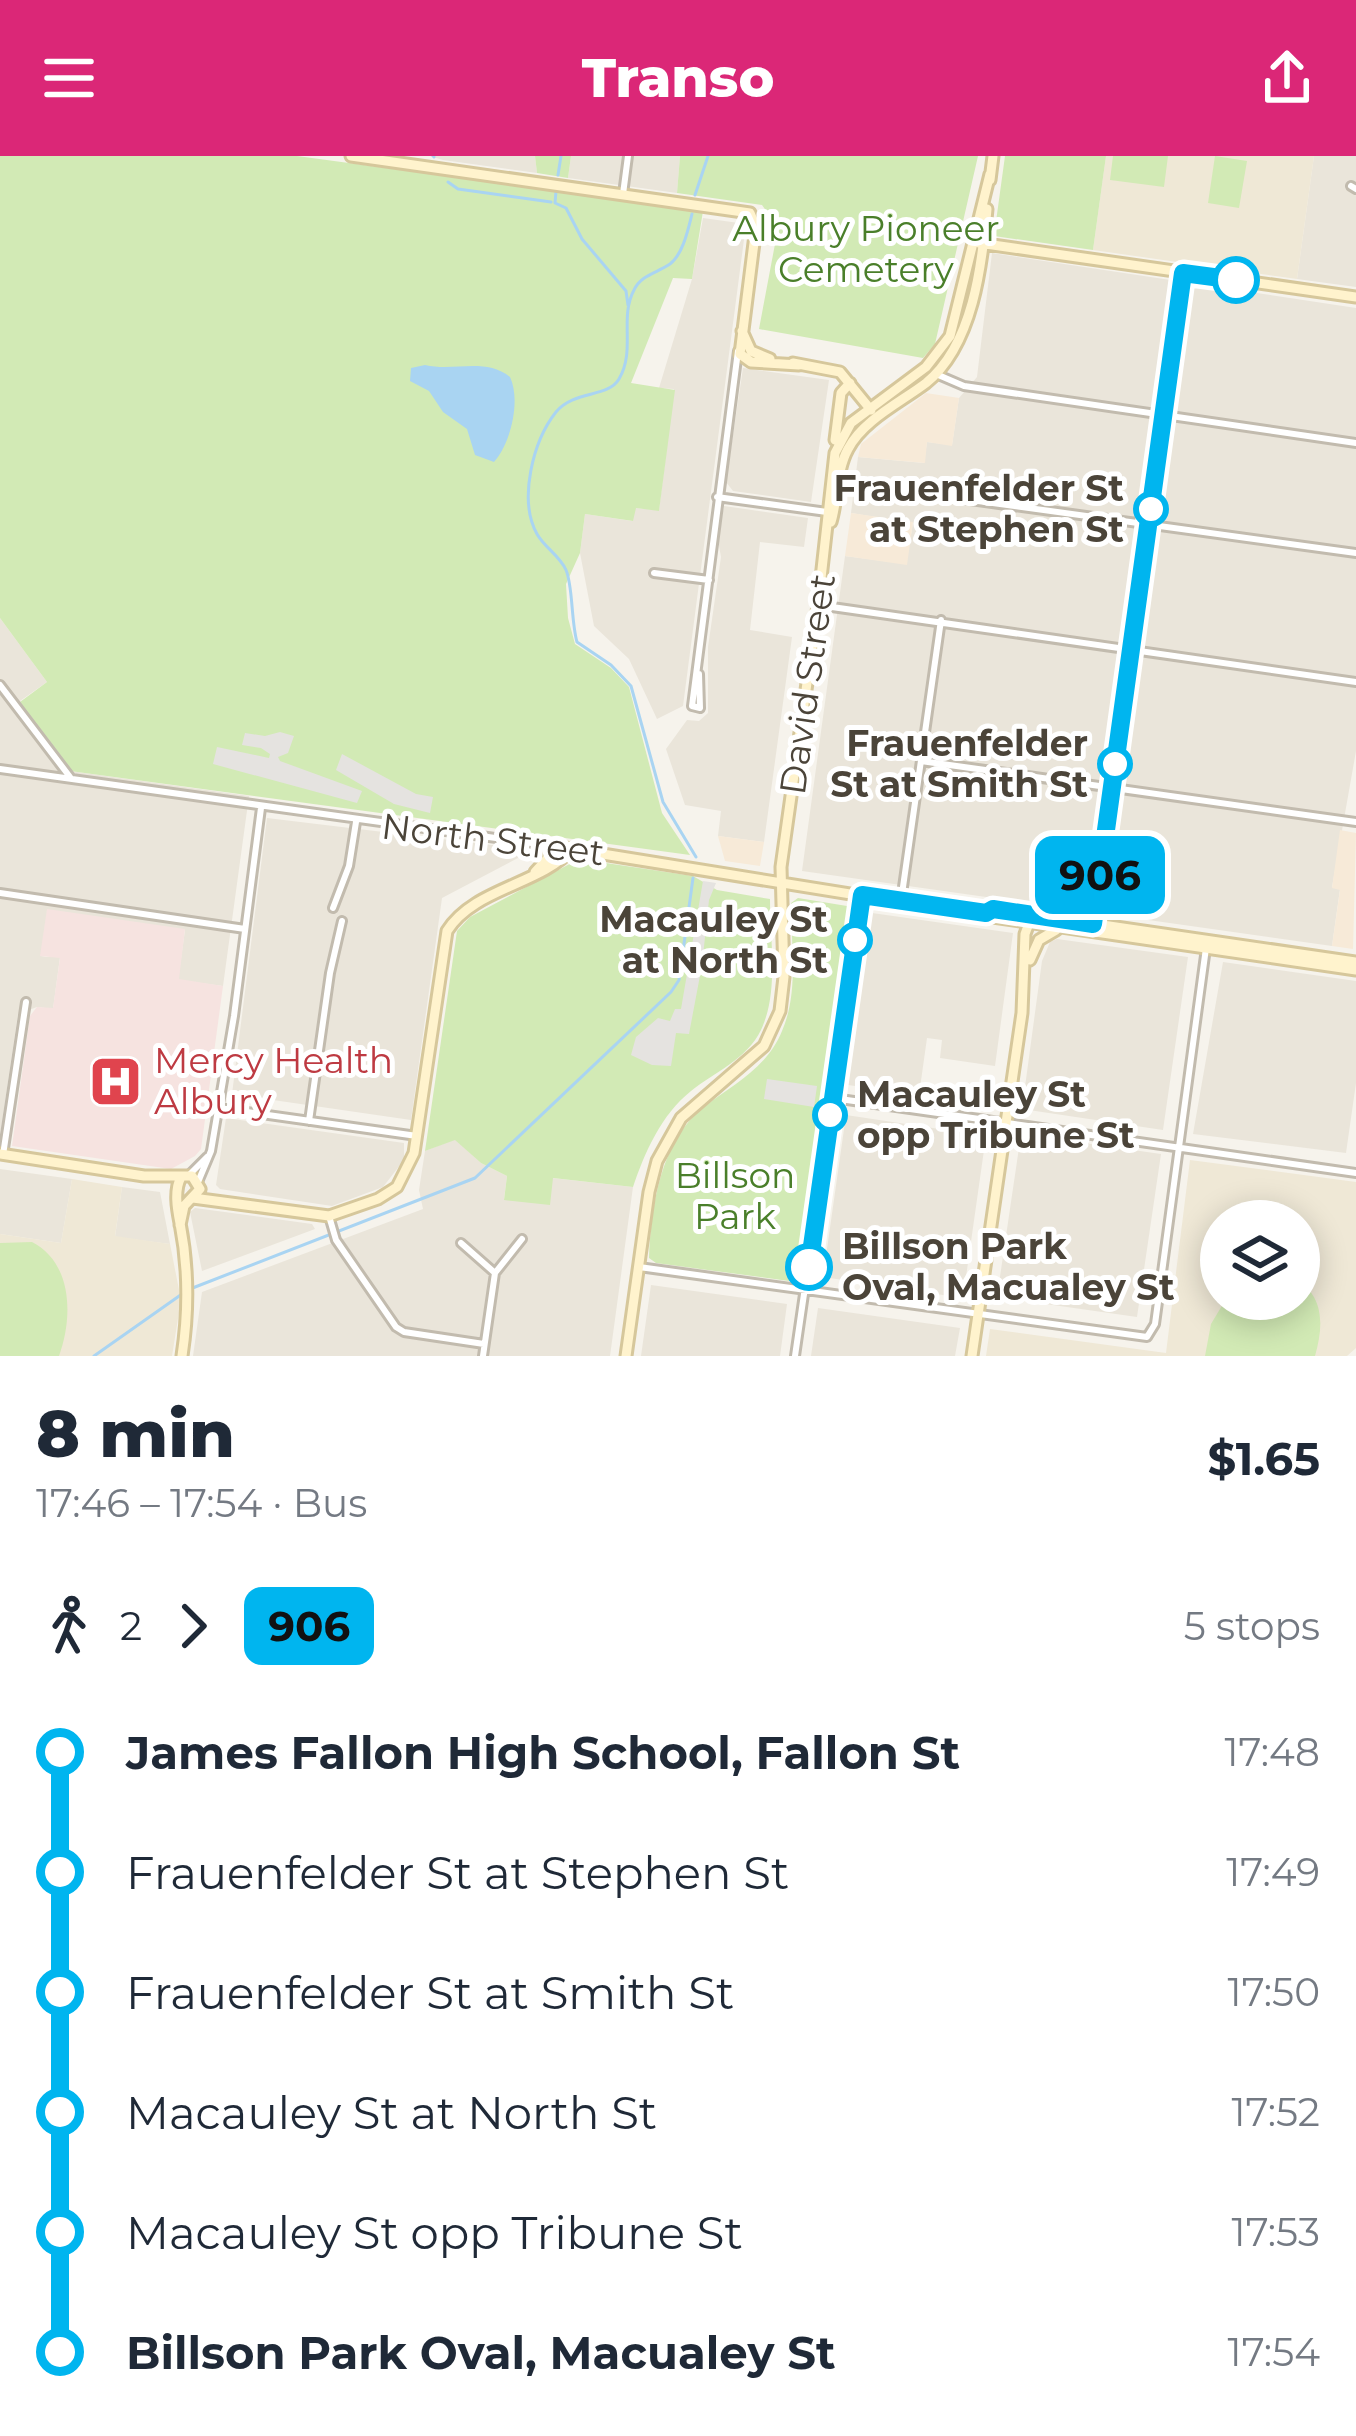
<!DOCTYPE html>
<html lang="en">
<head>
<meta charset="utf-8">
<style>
	:root { --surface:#fff; --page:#f2f2f3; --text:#1f2937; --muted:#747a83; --accent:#db2777 }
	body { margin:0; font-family:Montserrat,sans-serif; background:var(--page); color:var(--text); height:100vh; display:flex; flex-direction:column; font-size:45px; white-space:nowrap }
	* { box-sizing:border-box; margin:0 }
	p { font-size:39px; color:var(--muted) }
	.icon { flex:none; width:66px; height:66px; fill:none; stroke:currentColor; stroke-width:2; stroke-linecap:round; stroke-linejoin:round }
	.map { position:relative; height:1200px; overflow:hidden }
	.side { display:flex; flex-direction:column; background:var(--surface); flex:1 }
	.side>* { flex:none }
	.badge { padding:0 24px; border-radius:18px; font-size:42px; line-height:78px }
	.fabs { position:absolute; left:1200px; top:1044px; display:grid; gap:24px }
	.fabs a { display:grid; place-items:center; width:120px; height:120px; border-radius:50%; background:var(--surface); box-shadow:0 6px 30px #0003; font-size:60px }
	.map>.badge { position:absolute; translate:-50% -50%; box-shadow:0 0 0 6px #fff }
	.legs { display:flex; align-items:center; gap:18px; height:132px; padding:0 36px; font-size:39px }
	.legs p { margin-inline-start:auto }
	.head { display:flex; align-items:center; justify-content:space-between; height:204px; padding:0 36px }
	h1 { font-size:66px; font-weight:800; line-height:90px }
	ul { padding:0 36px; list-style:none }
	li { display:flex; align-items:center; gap:42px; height:120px; font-size:45px }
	li i { display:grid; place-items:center; width:18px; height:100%; margin:0 15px; background:currentColor }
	li i::after { content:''; width:30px; height:30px; margin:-15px; border:9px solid; border-radius:50%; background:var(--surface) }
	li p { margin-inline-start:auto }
	li:first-child i { background:linear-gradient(#0000 50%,currentColor 0) }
	li:last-child i { background:linear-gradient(currentColor 50%,#0000 0) }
	header { display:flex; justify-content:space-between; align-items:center; height:156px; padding:0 36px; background:var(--accent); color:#fff; font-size:54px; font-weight:800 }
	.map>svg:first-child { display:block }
</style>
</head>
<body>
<header><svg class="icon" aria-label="menu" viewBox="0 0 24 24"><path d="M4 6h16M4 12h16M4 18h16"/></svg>Transo<svg class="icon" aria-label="share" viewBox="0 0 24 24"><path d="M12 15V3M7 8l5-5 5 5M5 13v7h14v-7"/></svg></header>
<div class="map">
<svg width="1356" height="1200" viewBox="0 0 1356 1200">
	<rect width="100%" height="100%" fill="#f6f3ec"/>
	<path fill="#eae5da" d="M430 0H535L537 17 443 4Z
		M571 0H680L677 37 568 22Z
		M1314 0H1356V131L1297 123Z
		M703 62 746 68 683 550 657 563 629 503 594 470 580 397 585 358 632 365 635 352 659 354 674 233 659 232 692 123Z
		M992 97 1356 152V595L1332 731 1340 733 1332 790 802 715 845 400 906 408 913 367 851 357 858 301 924 307 927 286 952 289 959 242 977 221Z
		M743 212 829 224 811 346 733 335 726 326Z
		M724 350 808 362 804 391 760 386 750 474 792 481 764 686 718 680 721 655 685 649 666 593 687 564 699 565 708 557V491L721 401 718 384Z
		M0 462 47 526 20 545 70 615 249 640 223 830 178 824 185 774 41 801H60L53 853 37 851 18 858 0 979Z
		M267 662 533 694 442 742 411 964 232 938Z
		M872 757 1013 777 995 910 940 902 942 884 927 882 919 939 848 929Z
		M1057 783 1188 801 1163 974 1022 953 1042 805 1050 786Z
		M1223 806 1356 825V927L1346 997 1193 978Z
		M846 959 986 980 963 1142 823 1121Z
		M226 962 404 987V1004L383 1031 332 1050 220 1033 216 1029Z
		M1021 978 1161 998 1137 1161 997 1141Z
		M455 983 481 1007 507 1020 504 1043 552 1022 633 1031 610 1200H193L202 1136 423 1053 419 1034 425 995Z
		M0 1013 72 1023 61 1087 0 1078Z
		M122 1031 160 1036 170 1088 115 1081Z
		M195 1052 312 1068 315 1073 202 1115 190 1056Z
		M651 1129 787 1148 780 1200H641Z
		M818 1152 960 1172 955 1200H811Z"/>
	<path fill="#f7ead8" d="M926 237 959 242 952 290 927 286 925 307 858 301 861 288Z
		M851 357 913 366 907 409 845 400Z
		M1340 674 1356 677 1353 793 1332 790 1340 734 1332 732Z
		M718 680 764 686 760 710 725 705Z"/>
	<path fill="#efe8d6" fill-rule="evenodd" d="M1106 0H1314L1297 123 1093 94Z
		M1190 1004 1356 1026V1192L1347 1200H986L990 1173 1166 1197ZM1221 1065H1299V1143H1221Z
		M72 1023 122 1031 115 1080 170 1088 181 1144 172 1200H0V1078L61 1087Z"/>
	<path fill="#f6e3e0" d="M47 753 185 773 179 823 223 830 201 993 195 1000 171 1013 12 990 30 860 37 851 53 852 60 802 40 800Z"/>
	<path fill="#d2eab5" d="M0 0H297L703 55 692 123 673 122 631 227 675 234 659 355 636 352 633 365 585 358 580 397 566 428 568 462 575 488 611 512 629 531 662 657 690 699 70 615 20 546 47 526 0 462Z
		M535 0H571L568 22 537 17Z
		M680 0H978L935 188 923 202 759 173 775 88 764 85 767 56 762 49 677 37Z
		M1005 0H1106L1093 94 994 80Z
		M1113 0H1168L1164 31 1110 24Z
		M1215 0 1247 5 1239 52 1208 47Z
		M579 703 693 720 717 734 770 743C770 784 779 836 761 874 747 903 715 916 691 935 661 959 645 996 633 1031L553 1022 550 1049 504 1044 507 1020 481 1007 455 984 425 995 457 775 470 761Z
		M798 742 847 750 853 756 800 1122 789 1125 656 1107 649 1102C651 1050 661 984 704 951 734 928 767 912 782 875 799 836 791 789 791 747Z
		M32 1086C73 1107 73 1162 59 1200H0V1087Z
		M1299 1125C1325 1143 1323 1172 1315 1200H1205L1211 1168 1226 1143H1299Z"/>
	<path fill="#e5e3e0" d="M280 576 294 580 288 597 278 601 280 605 362 635 357 647 213 608 217 591 269 602 270 598 261 592 242 589 245 577 265 580Z
		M342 598 416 638 433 641 430 657 394 648 336 614Z
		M703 725 716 727 709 744 702 809 689 878 676 877 671 910 652 909 631 899 636 881 658 862 670 865 675 853H681Z
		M767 923 817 930 814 951 764 943Z"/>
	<path fill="#a9d4f2" d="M425 209C454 216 485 201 510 221 521 244 511 287 494 306L475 299 467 273 443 256 429 235 410 225 411 212Z"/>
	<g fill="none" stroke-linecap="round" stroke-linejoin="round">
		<path stroke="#a9d4f2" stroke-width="3" d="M433 0 434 1
			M558 19 561 0
			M448 26 458 33 551 46
			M556 35 555 47 566 52 582 83 626 135 628 149
			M695 39 708 0
			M692 58C688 74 683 98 670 108 657 117 641 119 634 134 619 162 636 194 619 223 608 242 574 234 556 256 533 285 518 344 537 378 544 391 560 400 566 414 573 430 571 465 577 486L611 509 631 530 663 646 696 701
			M190 1133 475 1022 671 836 679 824 693 722
			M94 1200 182 1138"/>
		<defs>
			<path id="street" d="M1351 30 1356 33
				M623 38 628 0
				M936 218 964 230 1356 287
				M839 326 1356 397
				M717 341 827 356
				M654 417 709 424
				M818 449 1356 526
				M0 529 70 621
				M692 550 738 195
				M692 550 700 552 699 518
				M921 605 1356 666
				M0 613 553 690
				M0 737 245 773
				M901 745 941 464
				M333 752 349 710 356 666
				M1093 768 1183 118
				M833 942 1356 1017
				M219 952 417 980
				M309 965 330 817 342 765
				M3 999 26 846
				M189 1019 207 1001
				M198 1026 211 995 234 860 261 652
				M329 1060 336 1084 396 1171 404 1176 484 1188
				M461 1087 495 1117 483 1200
				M639 1111 1147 1181 1155 1168 1206 792
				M495 1117 522 1083
				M795 1200 862 739"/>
			<path id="secondary" d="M351 0 750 57 756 71 740 198 751 206 799 209
				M990 24 993 0
				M979 87 1356 141
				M742 175 751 195 770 203
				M793 207 840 216 871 254
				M835 284 841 237 850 227
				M831 366C838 343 836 315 848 293 863 264 901 246 926 227 973 189 982 109 987 53
				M535 716 548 702 553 690 993 761 1356 814
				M986 757 993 753 1356 806
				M1030 804 1039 784 1056 774
				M0 998 144 1020H192L200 1033 184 1050 180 1069
				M181 1021C174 1034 177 1052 180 1067 189 1113 189 1154 182 1200
				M193 1042 329 1060 378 1043 397 1031 414 997 447 775C474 732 540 729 572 693
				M626 1200 649 1036 657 1005 681 962 764 890 780 855 784 821 781 711 818 449 835 297 851 267 926 211 950 180 990 18
				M972 1200 1022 857 1025 778 1032 759"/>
		</defs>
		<use href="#street" stroke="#c2bbae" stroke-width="12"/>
		<use href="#secondary" stroke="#d6c79b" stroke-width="15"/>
		<use href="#street" stroke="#fff" stroke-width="6"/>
		<use href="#secondary" stroke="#fff3cd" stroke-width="9"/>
	</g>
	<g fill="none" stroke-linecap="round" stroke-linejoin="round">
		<defs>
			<path id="line-1" d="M809 1111 862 739 986 757 993 753 1093 768 1183 117 1236 124"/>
		</defs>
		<use href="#line-1" stroke="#fff" stroke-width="27"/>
		<use href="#line-1" stroke="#00b5ef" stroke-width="18"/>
	</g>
	<defs>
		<symbol id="hospital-square" viewBox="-11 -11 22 22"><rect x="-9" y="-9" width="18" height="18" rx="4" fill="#e0444e" stroke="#fff"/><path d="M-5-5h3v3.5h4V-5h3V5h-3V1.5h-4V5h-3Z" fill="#fff"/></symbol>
	</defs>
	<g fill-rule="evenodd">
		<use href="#hospital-square" x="86" y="896" width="59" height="59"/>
	</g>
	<g fill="#fff" stroke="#00b5ef" stroke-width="6">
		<circle cx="1236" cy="124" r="21"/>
		<circle cx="1151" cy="353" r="15"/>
		<circle cx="1115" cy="608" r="15"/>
		<circle cx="855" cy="784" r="15"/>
		<circle cx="830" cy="959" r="15"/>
		<circle cx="809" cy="1111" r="21"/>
	</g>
	<g text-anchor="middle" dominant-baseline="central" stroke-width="10" stroke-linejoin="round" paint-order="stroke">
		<g font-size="36" fill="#4a7f2a" stroke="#fff">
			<text x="866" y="72">Albury Pioneer<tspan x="866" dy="41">Cemetery</tspan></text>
			<text x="735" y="1019">Billson<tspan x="735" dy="41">Park</tspan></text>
		</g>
		<g font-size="36" font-weight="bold" fill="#4b4439" stroke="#fff" text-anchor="end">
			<text x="1124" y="332">Frauenfelder St<tspan x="1124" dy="41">at Stephen St</tspan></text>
			<text x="1088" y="587">Frauenfelder<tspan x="1088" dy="41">St at Smith St</tspan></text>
			<text x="828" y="763">Macauley St<tspan x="828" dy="41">at North St</tspan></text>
			<text x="857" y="938" text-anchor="start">Macauley St<tspan x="857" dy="41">opp Tribune St</tspan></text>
			<text x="842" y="1090" text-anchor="start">Billson Park<tspan x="842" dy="41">Oval, Macualey St</tspan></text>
		</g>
		<g font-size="36" fill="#4b4439" stroke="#fff">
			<text transform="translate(807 528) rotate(-82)">David Street</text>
			<text transform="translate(493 683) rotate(7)">North Street</text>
		</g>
		<g font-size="36" fill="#be3a42" stroke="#fff" text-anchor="start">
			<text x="154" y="904">Mercy Health<tspan x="154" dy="41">Albury</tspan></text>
		</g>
	</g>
</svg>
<div class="fabs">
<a><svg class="icon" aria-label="layers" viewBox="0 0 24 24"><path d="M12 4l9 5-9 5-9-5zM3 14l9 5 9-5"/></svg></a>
</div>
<b class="badge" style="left:1100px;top:719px;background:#00b5ef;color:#111">906</b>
</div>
<section class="side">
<div class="head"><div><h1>8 min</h1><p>17:46 – 17:54 · Bus</p></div><b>$1.65</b></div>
<div class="legs"><svg class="icon" aria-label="walk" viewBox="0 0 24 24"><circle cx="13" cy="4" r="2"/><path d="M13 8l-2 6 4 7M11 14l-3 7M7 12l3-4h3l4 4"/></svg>2<svg class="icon" aria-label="forward" viewBox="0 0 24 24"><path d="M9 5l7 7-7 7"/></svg><b class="badge" style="background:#00b5ef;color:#111">906</b><p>5 stops</p></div>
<ul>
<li><i style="color:#00b5ef"></i><b>James Fallon High School, Fallon St</b><p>17:48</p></li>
<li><i style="color:#00b5ef"></i><span>Frauenfelder St at Stephen St</span><p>17:49</p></li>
<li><i style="color:#00b5ef"></i><span>Frauenfelder St at Smith St</span><p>17:50</p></li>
<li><i style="color:#00b5ef"></i><span>Macauley St at North St</span><p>17:52</p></li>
<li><i style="color:#00b5ef"></i><span>Macauley St opp Tribune St</span><p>17:53</p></li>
<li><i style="color:#00b5ef"></i><b>Billson Park Oval, Macualey St</b><p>17:54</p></li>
</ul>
</section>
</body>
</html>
